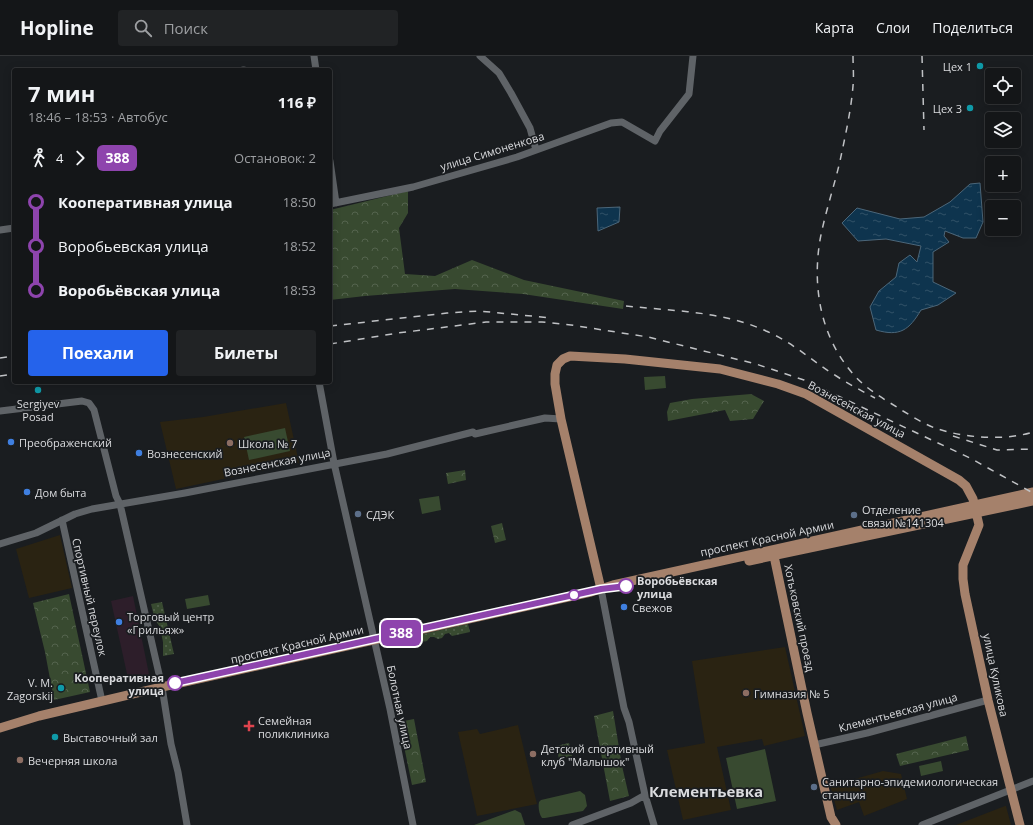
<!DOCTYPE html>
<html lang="ru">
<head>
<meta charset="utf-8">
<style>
	:root { --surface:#141618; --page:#212325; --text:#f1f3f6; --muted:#9d9fa2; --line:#333537; --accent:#2563eb }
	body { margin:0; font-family:"Open Sans",sans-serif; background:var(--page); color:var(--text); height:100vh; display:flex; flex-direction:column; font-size:15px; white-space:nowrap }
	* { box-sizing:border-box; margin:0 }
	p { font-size:13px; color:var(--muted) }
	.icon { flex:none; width:22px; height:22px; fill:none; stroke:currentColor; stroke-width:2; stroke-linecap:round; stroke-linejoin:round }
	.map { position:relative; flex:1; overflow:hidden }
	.side { position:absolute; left:12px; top:12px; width:320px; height:316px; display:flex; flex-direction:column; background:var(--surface); border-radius:4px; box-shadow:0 2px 10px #0003,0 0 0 1px var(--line) }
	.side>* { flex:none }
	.badge { padding:0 8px; border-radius:6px; font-size:14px; line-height:26px }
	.buttons { position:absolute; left:985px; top:12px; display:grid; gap:8px }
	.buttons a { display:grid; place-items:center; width:36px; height:36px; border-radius:4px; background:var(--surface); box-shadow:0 2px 10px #0003,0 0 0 1px var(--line); font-size:20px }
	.map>.badge { position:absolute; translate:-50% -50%; box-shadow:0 0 0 2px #fff }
	.legs { display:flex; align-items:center; gap:6px; height:44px; padding:0 16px; font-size:13px }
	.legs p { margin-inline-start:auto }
	.overview { display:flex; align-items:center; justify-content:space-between; height:68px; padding:0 16px }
	h1 { font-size:22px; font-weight:700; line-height:30px }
	.cta { display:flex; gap:8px; margin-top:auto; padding:8px 16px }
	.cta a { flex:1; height:46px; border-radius:4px; background:var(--accent); color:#fff; font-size:16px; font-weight:700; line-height:46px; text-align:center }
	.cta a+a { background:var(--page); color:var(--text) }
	ul { padding:0 16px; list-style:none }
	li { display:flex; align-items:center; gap:14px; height:44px; font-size:15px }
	li i { display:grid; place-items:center; width:6px; height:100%; margin:0 5px; background:currentColor }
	li i::after { content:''; width:10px; height:10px; margin:-5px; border:3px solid; border-radius:50%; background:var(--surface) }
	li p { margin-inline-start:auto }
	li:first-child i { background:linear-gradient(#0000 50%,currentColor 0) }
	li:last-child i { background:linear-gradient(currentColor 50%,#0000 0) }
	header { display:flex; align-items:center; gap:24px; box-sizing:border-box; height:56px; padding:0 20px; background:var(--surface); border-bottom:1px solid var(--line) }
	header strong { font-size:19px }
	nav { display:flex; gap:22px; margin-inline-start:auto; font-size:14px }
	.search { width:280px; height:36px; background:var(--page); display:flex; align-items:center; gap:10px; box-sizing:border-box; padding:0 14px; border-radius:4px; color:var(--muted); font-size:15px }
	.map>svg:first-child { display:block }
</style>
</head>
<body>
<header>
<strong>Hopline</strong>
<div class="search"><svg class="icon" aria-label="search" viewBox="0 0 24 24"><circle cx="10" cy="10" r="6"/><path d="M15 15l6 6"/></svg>Поиск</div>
<nav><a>Карта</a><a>Слои</a><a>Поделиться</a></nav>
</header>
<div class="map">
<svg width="1033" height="769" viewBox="0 0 1033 769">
	<defs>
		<pattern id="grass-dots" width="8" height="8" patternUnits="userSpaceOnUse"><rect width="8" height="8" fill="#384a30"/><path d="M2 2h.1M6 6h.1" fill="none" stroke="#54644e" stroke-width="1.8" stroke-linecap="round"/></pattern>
		<pattern id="forest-crowns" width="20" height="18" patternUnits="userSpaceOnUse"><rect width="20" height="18" fill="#384a30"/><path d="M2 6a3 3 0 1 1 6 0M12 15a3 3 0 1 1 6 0" fill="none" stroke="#54644e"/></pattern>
		<pattern id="water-ripples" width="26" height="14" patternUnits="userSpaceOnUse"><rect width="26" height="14" fill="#0e344e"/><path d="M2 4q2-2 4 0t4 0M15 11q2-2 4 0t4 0" fill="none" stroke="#305167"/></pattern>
	</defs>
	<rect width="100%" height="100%" fill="#1a1d20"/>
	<path fill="#2d1e2a" d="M133 540 150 623 129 627 111 545Z"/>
	<path fill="#2a2312" d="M286 347 299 407 176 433 160 366 203 361Z
		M60 479 72 532 29 542 16 493Z
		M785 591 805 680 764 690 762 683 717 691 731 754 683 764 667 694 705 687 692 605Z
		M518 669 537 748 477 760 458 676 477 673 480 678Z
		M883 715 901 718 907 743 864 760 859 746 837 754 830 730Z
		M1006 750 1011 769H956L1005 750Z"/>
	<path fill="url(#grass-dots)" d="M162 546 174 598 163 600V586L160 571 155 564 151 548Z
		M468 568 470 576 452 580 449 577 445 578 442 582 438 583 434 581H430L427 585 414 587 406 582Z"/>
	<path fill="url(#forest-crowns)" d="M408 135V157L399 172 405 218 435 220 472 204 524 224 624 245 623 253 523 238 455 233 365 240 330 244V154Z
		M751 338 764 345 753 363 730 365 725 354 668 365 667 356 670 347 692 343Z
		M465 414 466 424 448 428 446 417Z
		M502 467 506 484 495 487 491 470Z
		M69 538 90 636 54 644 45 596 33 547Z
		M613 655 622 710 629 740 610 745 594 660Z
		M414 663 426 726 412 729 399 666Z
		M966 680 969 694 900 710 896 698Z
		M569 687 572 700 559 703 556 690Z"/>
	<path fill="#384a30" d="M665 320 666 332 645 334 644 321Z
		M285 372 290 395 249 404 244 381Z
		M439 440 441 454 422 458 419 443Z
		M208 539 210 549 187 553 185 543Z
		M765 693 776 745 737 753 726 702Z
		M941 705 943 715 921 720 919 710Z
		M580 735 585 739 587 750 583 755 545 762H542C539 758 538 751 539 746L541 744Z
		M515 754 521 757 525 769H474Z"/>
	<path fill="url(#water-ripples)" stroke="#4b6679" d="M980 127 983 166 976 182H963L945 175 944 180 949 186 933 196V226L956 237 938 249 921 254C909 274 900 281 876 274L870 251 879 235 896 221 899 207 910 199 917 206 921 190 886 183 858 185 842 167 857 152 900 163 924 161 950 146 970 128Z
		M620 151 619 166 598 175 597 152Z"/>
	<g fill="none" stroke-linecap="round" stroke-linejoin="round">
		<path stroke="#5f6367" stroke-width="7" d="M314 0 316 14
			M480 0 499 17 511 37 530 72 536 94
			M243 14H244
			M330 105 336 147
			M330 148 413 131 517 101 611 67 622 66 655 85 660 75 689 38 693 0
			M0 174 14 172
			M319 326 334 407 390 653 413 769
			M0 355 82 345 89 347 94 354 116 440 120 448 162 631 171 688 178 716 187 769
			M62 464 102 645
			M0 488 36 477 75 458 92 453 185 437 387 398 473 376 475 378 545 362 561 363
			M601 533 624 652 629 666 645 739 654 769
			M814 689 867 677 988 644
			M572 769 631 747 645 739
			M922 769 1033 725"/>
		<path stroke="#a5816b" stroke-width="9" d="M774 500 807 657 831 761 836 769
			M749 505 1033 445
			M601 533 561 363 555 328V318L557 309 563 303 570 300 625 303 720 313 778 328 806 338 959 424 966 430 973 443 979 469 963 509V523L965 538 988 644 1020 769
			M0 672 39 660 162 631 591 536 613 529 1033 436"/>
		<path stroke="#c0c2c5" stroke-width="1.5" stroke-dasharray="7 7" stroke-linecap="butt" d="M853 0C853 10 854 20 853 30 851 55 845 81 840 105 834 131 825 157 820 184 812 232 821 282 854 319 867 334 886 344 903 355 913 361 924 368 935 372 963 382 1005 385 1033 376
			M922 0 924 74
			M626 250C672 255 723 255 766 275 790 285 809 302 830 316 845 326 860 334 875 342
			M330 270 447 257 479 255 552 262
			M330 288 398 277 486 266H542L571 269 648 281 756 308 804 324 970 402 1033 437
			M0 302 14 300
			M0 320 14 318
			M953 380 997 394 1033 393"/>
	</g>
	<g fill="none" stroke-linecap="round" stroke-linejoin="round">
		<defs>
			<path id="line-1" d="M175 627 601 533 626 530"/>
		</defs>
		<use href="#line-1" stroke="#fff" stroke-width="9"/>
		<use href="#line-1" stroke="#8e44ad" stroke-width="6"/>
	</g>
	<g fill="#0f9aa8" stroke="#1a1d20" stroke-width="1.5">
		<circle cx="980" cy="10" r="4"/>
		<circle cx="970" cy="52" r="4"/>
		<circle cx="38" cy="334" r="4"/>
		<circle cx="61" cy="632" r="4"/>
		<circle cx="55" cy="681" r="4"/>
	</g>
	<g fill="#3f7fe0" stroke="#1a1d20" stroke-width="1.5">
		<circle cx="11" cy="386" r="4"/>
		<circle cx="139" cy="397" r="4"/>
		<circle cx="27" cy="436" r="4"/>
		<circle cx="624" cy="551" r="4"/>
		<circle cx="119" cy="566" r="4"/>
	</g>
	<g fill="#8d6e63" stroke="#1a1d20" stroke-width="1.5">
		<circle cx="230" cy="387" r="4"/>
		<circle cx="746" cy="637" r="4"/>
		<circle cx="533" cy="698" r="4"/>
		<circle cx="20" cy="704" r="4"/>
	</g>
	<g fill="#5c6f8a" stroke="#1a1d20" stroke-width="1.5">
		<circle cx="358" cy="458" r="4"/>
		<circle cx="854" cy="459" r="4"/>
		<circle cx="814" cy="731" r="4"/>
	</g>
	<g fill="#fff" stroke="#8e44ad" stroke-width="2">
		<circle cx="626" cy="530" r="7"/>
		<circle cx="574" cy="539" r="5"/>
		<circle cx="175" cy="627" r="7"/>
	</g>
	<path fill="#e0444e" stroke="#1a1d20" stroke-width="1.5" d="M247 664h4v4h4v4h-4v4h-4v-4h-4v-4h4z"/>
	<g text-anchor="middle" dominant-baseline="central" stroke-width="3.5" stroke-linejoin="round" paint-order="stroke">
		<g font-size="11" fill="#dadbde" stroke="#1a1d20" text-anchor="start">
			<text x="972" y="10" text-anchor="end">Цех 1</text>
			<text x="962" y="52" text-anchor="end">Цех 3</text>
			<text x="38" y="347" text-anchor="middle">Sergiyev<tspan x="38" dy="13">Posad</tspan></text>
			<text x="19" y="386">Преображенский</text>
			<text x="238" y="387">Школа № 7</text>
			<text x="147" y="397">Вознесенский</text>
			<text x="35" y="436">Дом быта</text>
			<text x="862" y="453">Отделение<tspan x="862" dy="13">связи №141304</tspan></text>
			<text x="366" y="458">СДЭК</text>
			<text x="632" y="551">Свежов</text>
			<text x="127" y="560">Торговый центр<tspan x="127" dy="13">«Грильяж»</tspan></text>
			<text x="53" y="626" text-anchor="end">V. M.<tspan x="53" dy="13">Zagorskij</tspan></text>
			<text x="754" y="637">Гимназия № 5</text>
			<text x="258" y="664">Семейная<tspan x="258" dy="13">поликлиника</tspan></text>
			<text x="63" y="681">Выставочный зал</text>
			<text x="541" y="692">Детский спортивный<tspan x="541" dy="13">клуб "Малышок"</tspan></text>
			<text x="28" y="704">Вечерняя школа</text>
			<text x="822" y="725">Санитарно-эпидемиологическая<tspan x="822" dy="13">станция</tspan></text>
		</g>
		<g font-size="11" fill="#dadbde" stroke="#1a1d20">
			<text transform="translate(492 95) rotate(-17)">улица Симоненкова</text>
			<text transform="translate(857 353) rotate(28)">Вознесенская улица</text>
			<text transform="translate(277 406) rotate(-11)">Вознесенская улица</text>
			<text transform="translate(767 482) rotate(-12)">проспект Красной Армии</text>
			<text transform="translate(90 541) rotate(77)">Спортивный переулок</text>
			<text transform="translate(800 562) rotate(78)">Хотьковский проезд</text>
			<text transform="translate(297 588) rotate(-13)">проспект Красной Армии</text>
			<text transform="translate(996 619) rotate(78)">улица Куликова</text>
			<text transform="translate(400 651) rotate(78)">Болотная улица</text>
			<text transform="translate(898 656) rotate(-15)">Клементьевская улица</text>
		</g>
		<g font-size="11" font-weight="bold" fill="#dadbde" stroke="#1a1d20" text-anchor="start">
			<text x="637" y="524">Воробьёвская<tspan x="637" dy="13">улица</tspan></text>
			<text x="164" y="621" text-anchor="end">Кооперативная<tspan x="164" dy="13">улица</tspan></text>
		</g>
		<g font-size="15" font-weight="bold" fill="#dadbde" stroke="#1a1d20">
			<text x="706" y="735">Клементьевка</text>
		</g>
	</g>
</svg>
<div class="buttons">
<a><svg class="icon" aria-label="locate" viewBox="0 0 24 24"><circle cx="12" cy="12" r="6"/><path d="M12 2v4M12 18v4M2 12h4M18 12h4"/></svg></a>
<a><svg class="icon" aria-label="layers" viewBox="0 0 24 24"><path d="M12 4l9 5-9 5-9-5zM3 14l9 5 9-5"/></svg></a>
<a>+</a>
<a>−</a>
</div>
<b class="badge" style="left:401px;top:577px;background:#8e44ad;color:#fff">388</b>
<section class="side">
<div class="overview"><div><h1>7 мин</h1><p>18:46 – 18:53 · Автобус</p></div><b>116 ₽</b></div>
<div class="legs"><svg class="icon" aria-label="walk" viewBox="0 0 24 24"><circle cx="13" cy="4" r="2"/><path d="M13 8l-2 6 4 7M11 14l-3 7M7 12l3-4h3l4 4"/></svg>4<svg class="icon" aria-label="forward" viewBox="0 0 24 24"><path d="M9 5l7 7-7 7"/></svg><b class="badge" style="background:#8e44ad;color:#fff">388</b><p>Остановок: 2</p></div>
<ul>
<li><i style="color:#8e44ad"></i><b>Кооперативная улица</b><p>18:50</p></li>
<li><i style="color:#8e44ad"></i><span>Воробьевская улица</span><p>18:52</p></li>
<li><i style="color:#8e44ad"></i><b>Воробьёвская улица</b><p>18:53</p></li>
</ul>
<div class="cta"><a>Поехали</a><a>Билеты</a></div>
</section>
</div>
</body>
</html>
